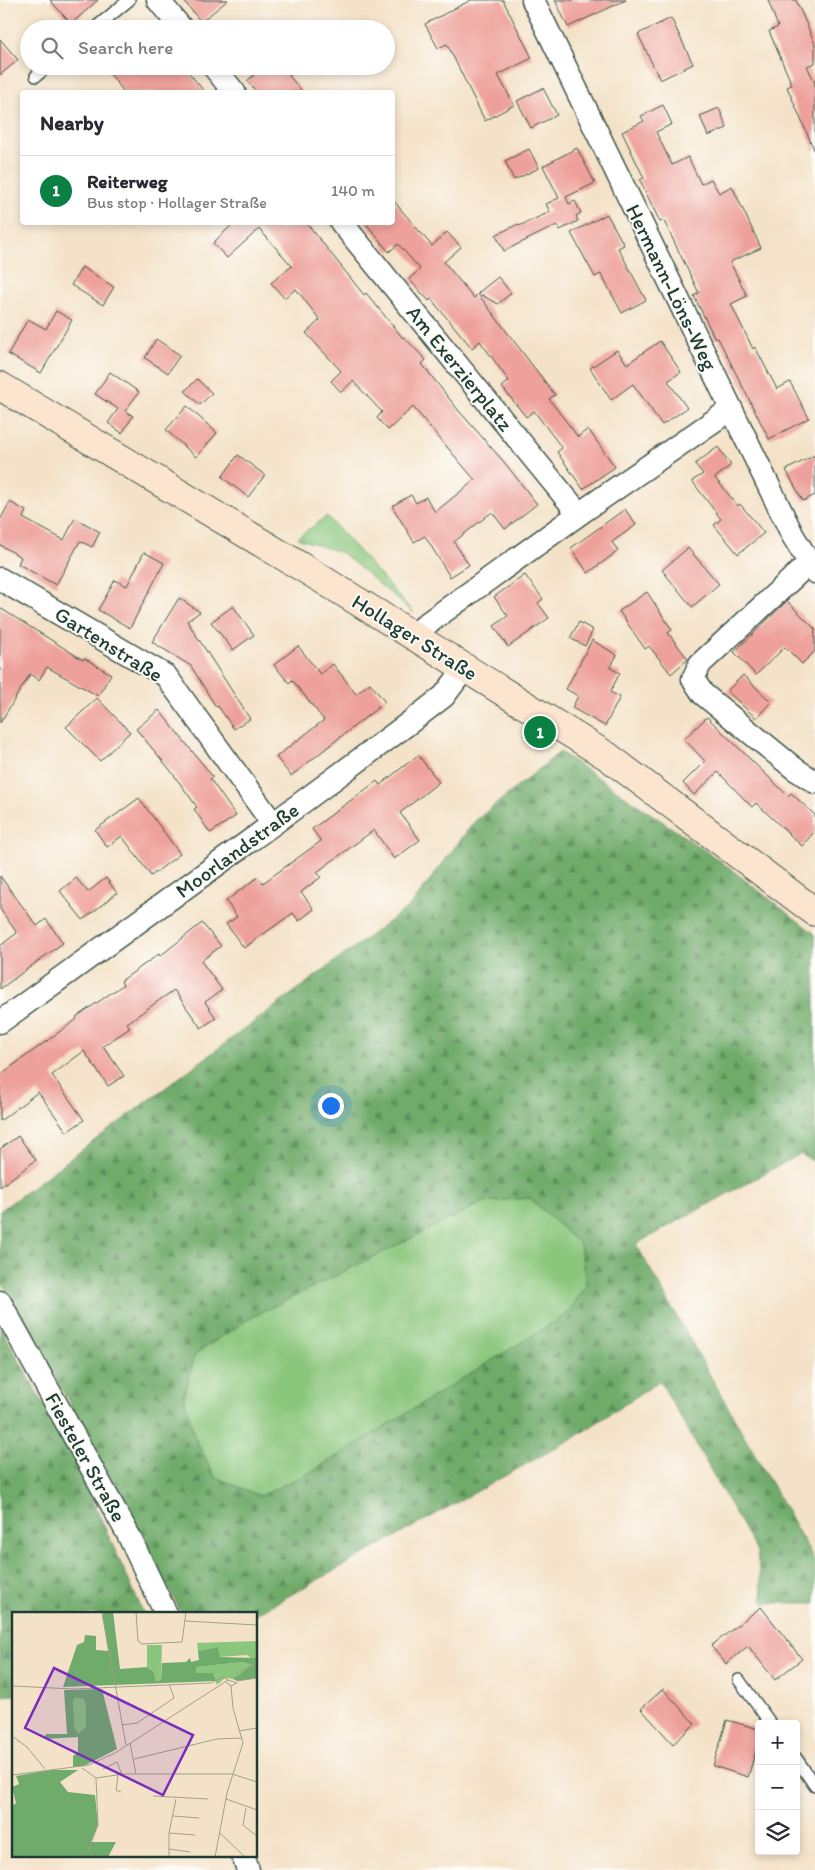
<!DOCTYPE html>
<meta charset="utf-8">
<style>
body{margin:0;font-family:Itim,sans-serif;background:#f7f7f7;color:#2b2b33}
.controls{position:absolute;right:15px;bottom:15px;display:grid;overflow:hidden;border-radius:5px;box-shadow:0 2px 8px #0003}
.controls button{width:45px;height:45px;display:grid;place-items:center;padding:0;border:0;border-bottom:1px solid #e1e1e2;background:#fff;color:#2b2b33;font:25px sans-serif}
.you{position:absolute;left:330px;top:1105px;width:18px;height:18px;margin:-12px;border:4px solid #fff;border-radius:50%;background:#1a73e8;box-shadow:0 0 0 8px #1a73e833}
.badge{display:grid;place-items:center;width:32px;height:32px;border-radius:50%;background:#0b8043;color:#fff;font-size:16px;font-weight:700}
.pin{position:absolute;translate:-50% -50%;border:2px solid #fff;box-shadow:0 1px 5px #0006}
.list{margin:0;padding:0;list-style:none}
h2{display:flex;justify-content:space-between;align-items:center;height:65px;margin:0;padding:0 20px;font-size:21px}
h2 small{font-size:16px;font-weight:400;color:#7c7c81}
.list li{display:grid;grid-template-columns:32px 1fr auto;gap:15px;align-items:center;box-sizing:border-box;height:70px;padding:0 20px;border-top:1px solid #e1e1e2}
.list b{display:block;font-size:19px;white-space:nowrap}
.list p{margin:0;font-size:16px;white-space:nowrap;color:#7c7c81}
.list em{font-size:16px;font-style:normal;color:#7c7c81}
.icon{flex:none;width:28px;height:28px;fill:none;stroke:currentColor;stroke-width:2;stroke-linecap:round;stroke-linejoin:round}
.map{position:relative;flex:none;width:815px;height:1870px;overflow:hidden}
.search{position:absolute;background:#fff;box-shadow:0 2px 8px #0003;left:20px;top:20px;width:375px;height:55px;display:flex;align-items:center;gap:12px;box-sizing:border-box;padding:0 18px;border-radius:28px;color:#7c7c81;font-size:19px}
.panel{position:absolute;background:#fff;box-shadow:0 2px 8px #0003;left:20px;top:90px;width:375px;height:135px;border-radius:5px}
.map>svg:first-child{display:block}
.grass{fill:#8ac67b;stroke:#548258}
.forest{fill:url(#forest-firs);stroke:#477450;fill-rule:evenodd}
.building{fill:#eea09a}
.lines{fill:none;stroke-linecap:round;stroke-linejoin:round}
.service-casing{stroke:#3f564a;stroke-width:14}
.minor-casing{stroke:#3f564a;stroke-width:25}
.secondary-casing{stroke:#3f564a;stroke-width:30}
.service{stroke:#fff;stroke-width:11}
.minor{stroke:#fff;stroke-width:22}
.secondary{stroke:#fce5cf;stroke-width:28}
.labels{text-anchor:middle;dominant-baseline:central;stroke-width:4;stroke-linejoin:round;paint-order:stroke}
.street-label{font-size:21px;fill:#1f3d34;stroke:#fdfcf7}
.inset-road{fill:none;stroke:#9fa08d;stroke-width:1}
.view{fill:#7b2cbf;fill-opacity:0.15;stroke:#7b2cbf;stroke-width:2.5}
.inset-edge{fill:none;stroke:#1f3d34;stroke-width:2.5}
</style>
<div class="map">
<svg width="815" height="1870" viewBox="0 0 815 1870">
<defs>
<pattern id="forest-firs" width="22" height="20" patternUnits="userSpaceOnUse" patternTransform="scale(1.25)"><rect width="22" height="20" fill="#6fab6b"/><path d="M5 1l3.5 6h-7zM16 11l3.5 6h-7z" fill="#5b8c59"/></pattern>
</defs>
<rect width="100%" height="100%" fill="#fdfcf7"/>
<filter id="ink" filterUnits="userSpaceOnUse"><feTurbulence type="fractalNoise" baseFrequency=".02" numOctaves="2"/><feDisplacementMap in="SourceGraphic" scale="10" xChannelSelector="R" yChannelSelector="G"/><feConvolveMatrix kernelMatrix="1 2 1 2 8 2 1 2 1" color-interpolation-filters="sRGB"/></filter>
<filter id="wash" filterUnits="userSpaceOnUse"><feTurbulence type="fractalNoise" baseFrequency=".0096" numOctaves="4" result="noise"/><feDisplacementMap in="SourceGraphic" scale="20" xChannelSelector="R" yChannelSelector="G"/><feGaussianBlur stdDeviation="1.12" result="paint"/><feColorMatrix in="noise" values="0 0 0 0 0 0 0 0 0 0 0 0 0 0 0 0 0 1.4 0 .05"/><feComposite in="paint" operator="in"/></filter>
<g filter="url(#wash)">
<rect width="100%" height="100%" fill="#f4e2c8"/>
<g class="grass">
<polygon points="327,516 414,613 342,553 297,538"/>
<polygon points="530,1198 580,1245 587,1286 567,1314 311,1472 260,1496 215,1477 194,1436 184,1397 195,1354 252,1317 484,1202"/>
</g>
<g class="forest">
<path d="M 560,752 L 719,860 L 815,934 L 815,1162 L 800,1154 L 636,1244 L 815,1561 L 815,1603 L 763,1603 L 757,1552 L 660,1381 L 575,1437 L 256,1614 L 182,1614 L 84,1429 L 0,1279 L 0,1211 L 411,905 L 474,822 ZM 530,1198 L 580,1245 L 586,1286 L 567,1314 L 311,1472 L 260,1496 L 215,1477 L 194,1436 L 184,1397 L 195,1354 L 252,1317 L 484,1202 Z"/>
<polygon points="0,1326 72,1456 144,1614 14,1614 14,1695 0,1696"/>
</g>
<g id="blocks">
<g class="building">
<polygon points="50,0 98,0 71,24"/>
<polygon points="183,0 228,0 201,22"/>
<polygon points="471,0 503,0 532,58 498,75 514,105 485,121 447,44 438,48 425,24"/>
<polygon points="555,0 626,0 568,27"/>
<polygon points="768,0 796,0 815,44 815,63 807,66 815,83 815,152 787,87 792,85 769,31 778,27"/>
<polygon points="671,18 693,64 660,80 638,34"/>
<polygon points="0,39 18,60 0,75"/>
<polygon points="104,66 183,66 205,92 124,92"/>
<polygon points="264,66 300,66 289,76 303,92 257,92 247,81"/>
<polygon points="543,88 557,115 531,128 517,101"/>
<polygon points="663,105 672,124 656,132 672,165 688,157 701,184 711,179 719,193 732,186 761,248 730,262 747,296 731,304 753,349 755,347 777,389 790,382 809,418 769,439 718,338 715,339 694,296 699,293 664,221 660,222 640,180 644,178 622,132 644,121 641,116"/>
<polygon points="719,108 727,128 708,136 700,116"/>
<polygon points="577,148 595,183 566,197 569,204 575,201 581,213 576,216 578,221 560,230 557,225 504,251 496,235 518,224 519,226 550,212 546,204 559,198 543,166"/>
<polygon points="529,149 539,168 514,180 505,161"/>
<polygon points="392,199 432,246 447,232 461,247 444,262 474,298 478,294 555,395 549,399 578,437 588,429 615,467 583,489 557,452 562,448 534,411 526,417 502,387 509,381 480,341 472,348 431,299 429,301 409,279 420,269 398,244 389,252 365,222 392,222"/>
<polygon points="607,214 624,245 618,248 646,300 622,313 601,274 595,277 571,233"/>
<polygon points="235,222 306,222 364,295 366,293 403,338 404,337 426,360 422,364 459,411 504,462 537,504 505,529 492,512 454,542 469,565 450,577 425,536 414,542 392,506 411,495 416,503 426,497 435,512 475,480 413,407 388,430 377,418 382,412 353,381 341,392 331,381 341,371 306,333 320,320 296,289 284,298 271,283 292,266 259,229 227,258 213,243"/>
<polygon points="82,267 114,287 103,305 71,285"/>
<polygon points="498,277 511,293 498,304 478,293"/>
<polygon points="56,311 72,320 41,373 8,354 28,319 46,329"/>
<polygon points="156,339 180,355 168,373 145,358"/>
<polygon points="660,341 681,372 668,381 687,408 662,425 633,384 611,400 590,368 617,350 627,364"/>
<polygon points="110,372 139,392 125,411 133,416 122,433 108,423 118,409 95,394"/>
<polygon points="197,379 212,393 200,405 185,391"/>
<polygon points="187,406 217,433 196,457 166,430"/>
<polygon points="718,447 731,465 715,478 738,506 740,504 764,533 738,554 714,525 721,519 692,481 703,474 695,464"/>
<polygon points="238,455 265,475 248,497 222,477"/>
<polygon points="815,455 815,495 803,501 786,470"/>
<polygon points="10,502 26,511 23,518 64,540 75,518 100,532 92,547 80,541 56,585 18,564 21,557 0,545 0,520"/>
<polygon points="625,509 636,525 612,542 618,551 588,573 571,548"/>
<polygon points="688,548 719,584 692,607 662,570"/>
<polygon points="144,552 164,563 130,628 98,610 115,580 127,586"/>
<polygon points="525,575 543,599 538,603 549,618 508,647 494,626 508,616 494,597"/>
<polygon points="647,592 672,630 668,633 688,659 671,674 649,646 645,649 619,611"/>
<polygon points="179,598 200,612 187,621 250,719 234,729 218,706 216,707 191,666 152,642"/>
<polygon points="787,601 815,629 815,651 802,664 785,647 756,675 734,652"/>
<polygon points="233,606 254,635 233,650 211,622"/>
<polygon points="0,608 83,660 84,658 111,674 98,696 47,667 39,680 30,674 0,723"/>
<polygon points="579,622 593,630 585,646 570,638"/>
<polygon points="592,640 617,655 610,668 620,673 610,692 620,697 605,726 572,708 578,696 566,689"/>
<polygon points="298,646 320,674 333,664 356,694 370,683 385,702 291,776 276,757 324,720 292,680 289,683 274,665"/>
<polygon points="743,675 771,702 756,718 727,691"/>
<polygon points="97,698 130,732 100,761 66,727"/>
<polygon points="159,710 213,777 210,779 236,816 210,833 194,809 197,807 171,771 136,729"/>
<polygon points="707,717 788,796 791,793 815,815 815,831 802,846 756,803 752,807 718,772 694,795 683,783 705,761 684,739"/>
<polygon points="418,755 439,782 400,813 420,840 394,859 374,830 317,872 321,877 301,892 314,909 299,921 293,913 244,948 226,924 237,917 226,901 258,877 263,883 321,841 312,829 377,781 380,785"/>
<polygon points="139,798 180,854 151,876 122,836 107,847 95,830"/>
<polygon points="0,876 37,926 46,919 63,943 0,989 0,946 17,933 0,909"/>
<polygon points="76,878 88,892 106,878 117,893 83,920 60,891"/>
<polygon points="202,923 221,946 201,961 222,990 205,1002 216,1018 201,1028 174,990 127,1023 130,1028 103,1046 124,1076 108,1086 84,1051 52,1075 84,1120 67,1132 38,1092 0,1121 0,1075 77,1019 76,1017 123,985 121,981 159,954 160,956"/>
<polygon points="18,1136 36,1160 0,1187 0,1149"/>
<polygon points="761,1607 802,1659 775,1680 748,1646 726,1664 711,1646"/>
<polygon points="663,1689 695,1724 673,1744 641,1709"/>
<polygon points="727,1720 759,1729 759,1740 748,1777 713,1766"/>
</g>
</g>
</g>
<g filter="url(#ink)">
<use href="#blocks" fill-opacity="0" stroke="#3f564a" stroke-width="1"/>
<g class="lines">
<g class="service-casing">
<g id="service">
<polyline points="94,29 129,0"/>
<polyline points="36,76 48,66"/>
<polyline points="739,1680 771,1724"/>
<polyline points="796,1758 815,1786"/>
</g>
</g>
<g class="minor-casing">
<g id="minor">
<polyline points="158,0 182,29"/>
<polyline points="533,0 793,536 815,572"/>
<polyline points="213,66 234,92"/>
<polyline points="341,222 579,514"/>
<polyline points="809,563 700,664 693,679 703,694 795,769 815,782"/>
<polyline points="0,579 166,676 273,824"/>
<polyline points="416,637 425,625 579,514 731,409"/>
<polyline points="0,1022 273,824 409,723 444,696 465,668"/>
<polyline points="0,1302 128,1534 166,1614"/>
<polyline points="243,1856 248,1870"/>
</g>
</g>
<g class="secondary-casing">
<polyline id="secondary" points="0,386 320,578 607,756 815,912"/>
</g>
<use href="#service" class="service"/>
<use href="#minor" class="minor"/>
<use href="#secondary" class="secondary"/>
</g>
</g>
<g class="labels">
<g class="street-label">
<text transform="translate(672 287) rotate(64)">Hermann-Löns-Weg</text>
<text transform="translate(460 368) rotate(51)">Am Exerzierplatz</text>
<text transform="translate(415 637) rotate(32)">Hollager Straße</text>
<text transform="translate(109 644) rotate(32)">Gartenstraße</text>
<text transform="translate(237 850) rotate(-36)">Moorlandstraße</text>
<text transform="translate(86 1457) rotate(61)">Fiesteler Straße</text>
</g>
</g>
<g transform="translate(12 1612)">
<rect width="245" height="245" fill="#f4e2c8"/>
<path d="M 245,29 L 245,46 L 241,48 L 235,43 L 207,45 L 206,35 L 186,39 L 185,31 ZM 135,33 L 150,33 L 149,68 L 144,69 L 142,60 L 135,55 ZM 231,50 L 241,53 L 221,67 L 213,66 L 205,73 L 201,61 L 184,61 L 183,55 ZM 64,86 L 71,86 L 74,94 L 74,115 L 68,121 L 63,118 L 61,88 Z" fill="#8ac67b"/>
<path d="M 96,0 L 101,0 L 108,57 L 135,55 L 142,60 L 144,69 L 149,68 L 150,51 L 174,50 L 178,46 L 179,50 L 187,48 L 186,39 L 206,35 L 208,45 L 245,46 L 245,66 L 225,69 L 221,67 L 240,53 L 231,50 L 184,55 L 184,61 L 201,61 L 204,69 L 51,75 L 65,33 L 72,30 L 73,23 L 84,24 L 84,38 L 96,39 L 90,2 ZM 90,77 L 105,137 L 72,154 L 61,155 L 61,144 L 66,140 L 66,125 L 32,127 L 34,122 L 55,122 L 52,78 ZM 64,86 L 71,86 L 74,94 L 74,115 L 67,121 L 63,117 L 61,88 ZM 38,158 L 66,158 L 48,170 L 56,180 L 83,183 L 86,213 L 79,230 L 104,230 L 96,245 L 0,245 L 0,194 L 4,191 L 0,175 L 7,172 L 4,164 Z" fill="#6fab6b" fill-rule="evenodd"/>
<path class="inset-road" d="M 90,0 L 114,133M 124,0 L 126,29 L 130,32 L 170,30 L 174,0M 173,9 L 245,13M 221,67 L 226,60 L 245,51M 225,69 L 245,66M 0,74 L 62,77 L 199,71 L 211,65 L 216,68M 110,113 L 125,111 L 162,86 L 157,72M 227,119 L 245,116M 0,124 L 15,135 L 33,157M 118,131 L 124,162M 122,147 L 205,127 L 230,126M 70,156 L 84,166 L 112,162 L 220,162 L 245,170M 91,157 L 105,150 L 110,163M 0,163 L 77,153 L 103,141 L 216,68 L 225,71 L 219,74 L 214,70M 106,163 L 104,178 L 109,180M 141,184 L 196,187M 214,187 L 245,198M 234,196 L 231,213 L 245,224M 161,204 L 187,206M 157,221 L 183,223M 208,221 L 233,245M 157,237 L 178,240M 74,245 L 86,213 L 84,166M 157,245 L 157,221 L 164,187M 203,245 L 215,181 L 231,131 L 221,96 L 219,74"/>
<path class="view" d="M 42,56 L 181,123 L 151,183 L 13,116 Z"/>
<rect width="245" height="245" class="inset-edge"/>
</g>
</svg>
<div class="controls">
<button>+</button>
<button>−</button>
<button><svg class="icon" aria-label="layers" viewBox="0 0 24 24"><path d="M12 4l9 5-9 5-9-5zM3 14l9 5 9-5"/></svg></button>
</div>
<div class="you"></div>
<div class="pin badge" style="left:540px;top:732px">1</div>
<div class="search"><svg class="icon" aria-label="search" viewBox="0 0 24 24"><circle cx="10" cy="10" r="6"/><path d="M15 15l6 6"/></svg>Search here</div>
<section class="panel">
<h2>Nearby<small></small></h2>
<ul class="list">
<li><span class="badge">1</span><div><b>Reiterweg</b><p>Bus stop · Hollager Straße</p></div><em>140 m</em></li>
</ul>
</section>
</div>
